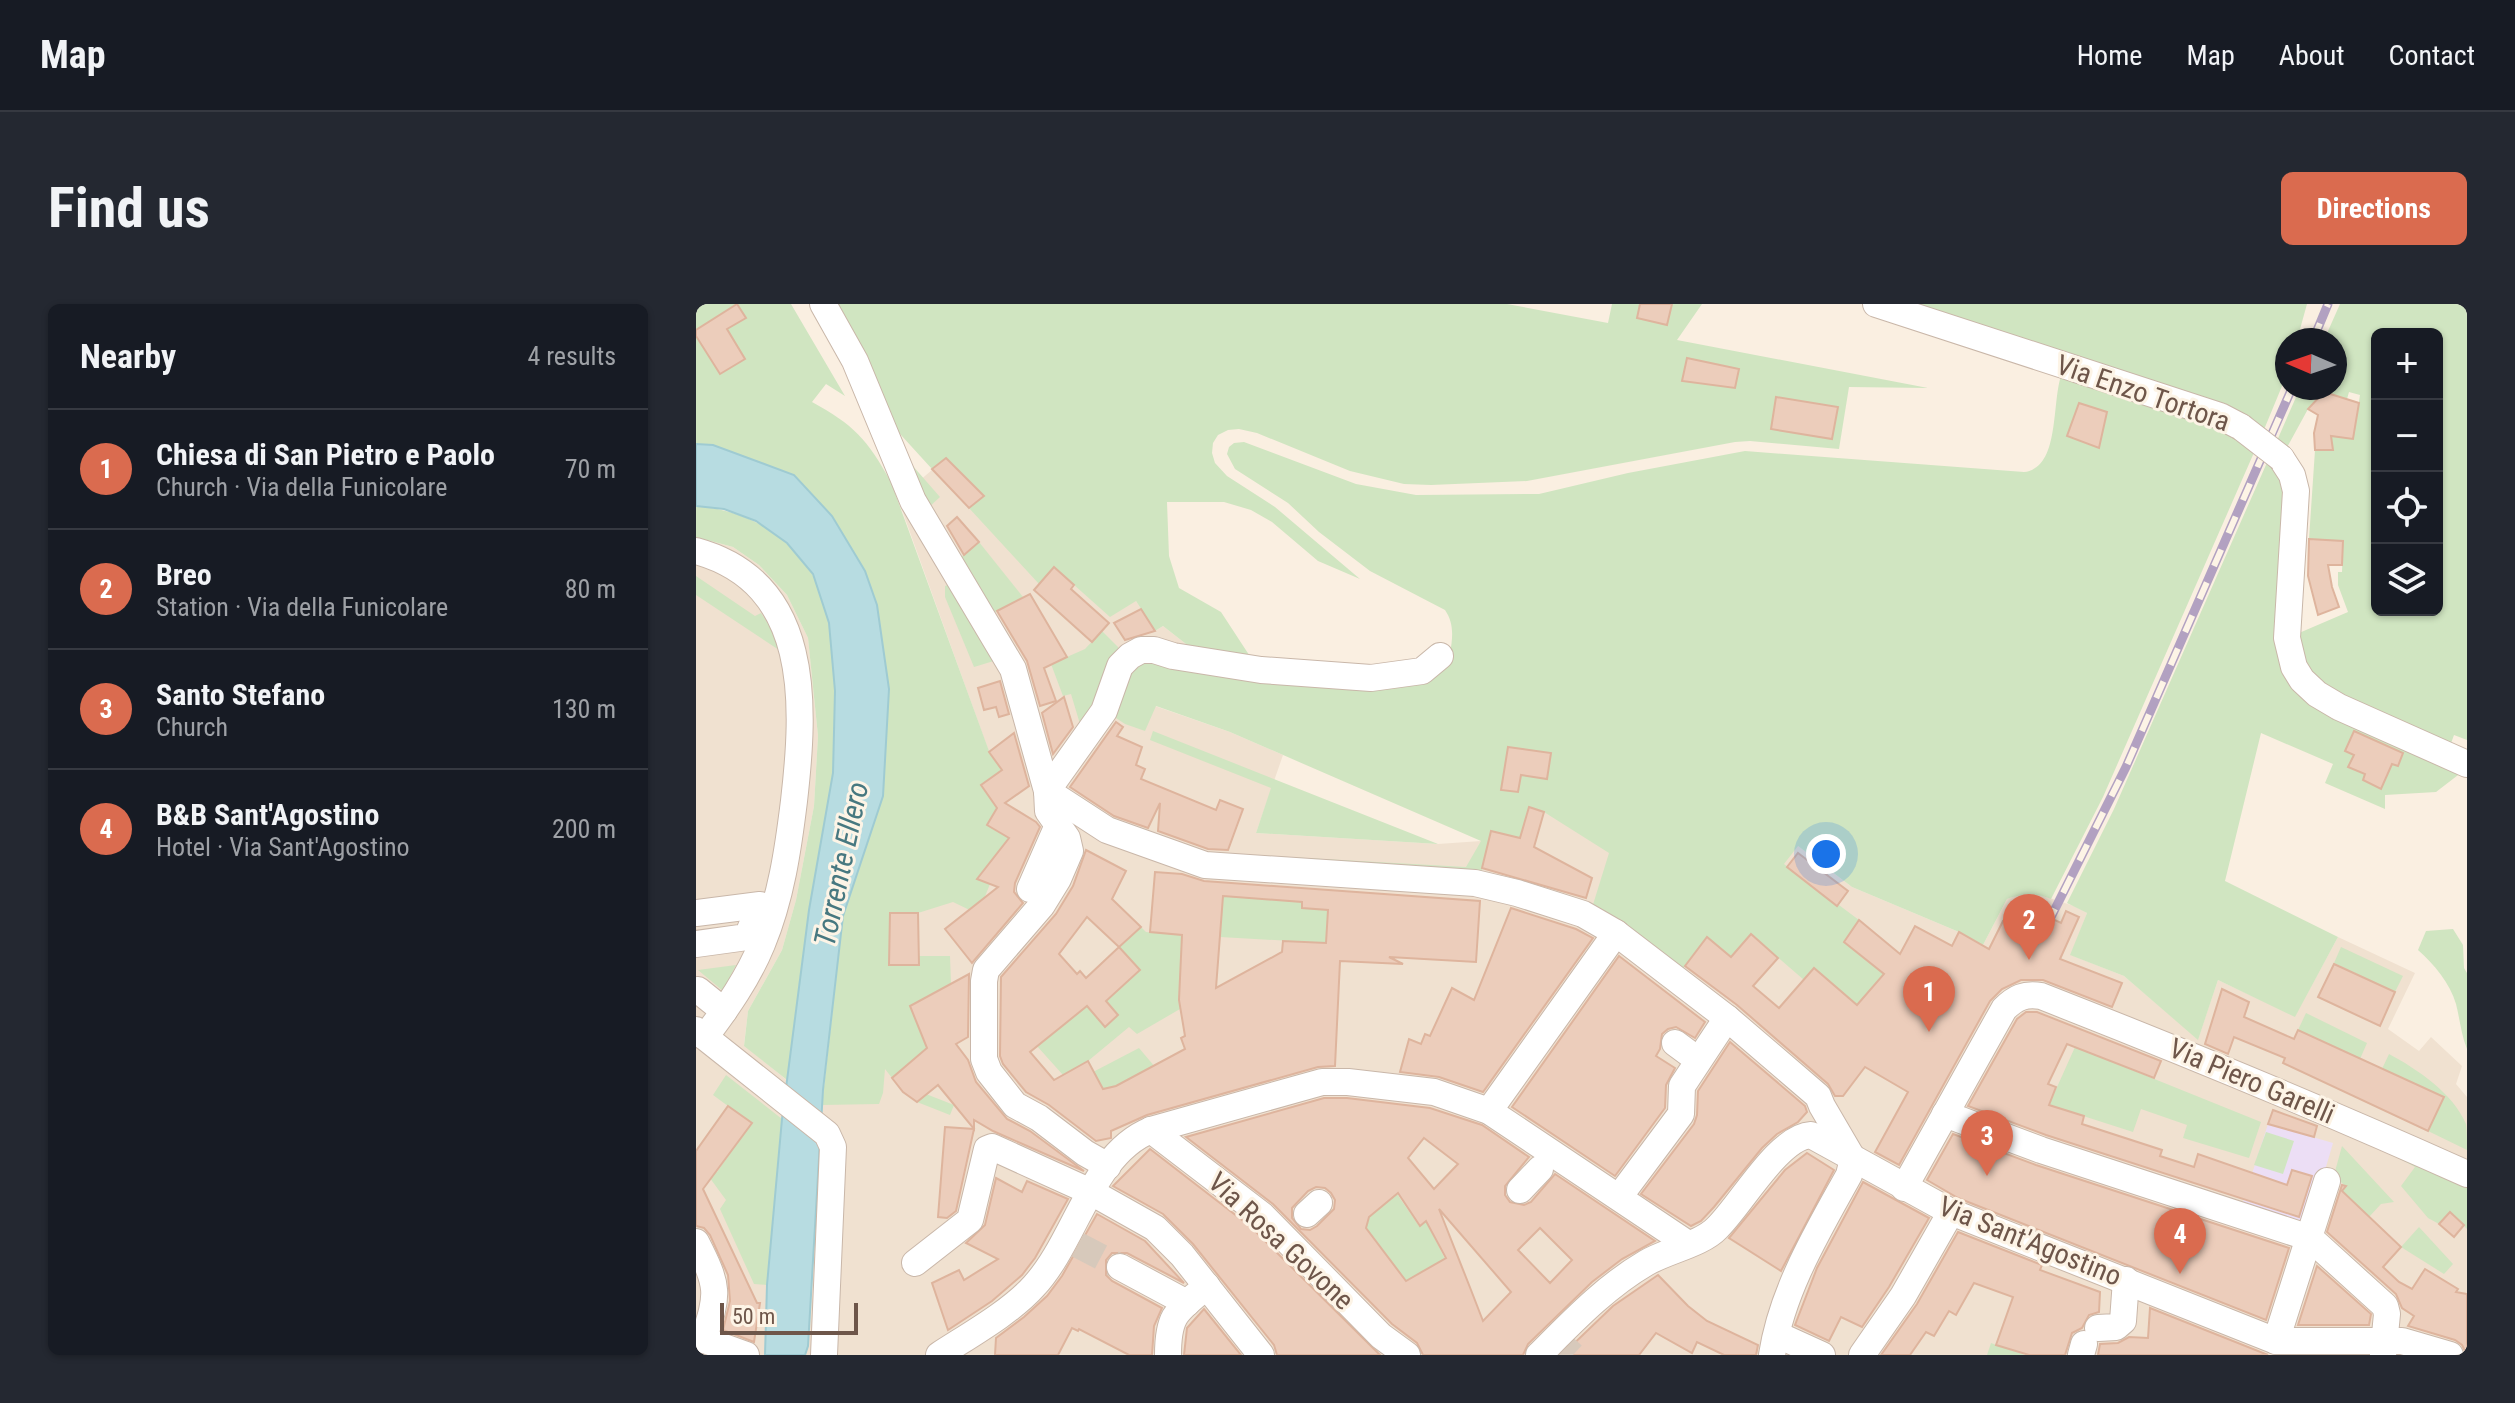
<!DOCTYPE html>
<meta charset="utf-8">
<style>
body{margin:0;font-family:"Roboto Condensed",sans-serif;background:#242831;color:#f1f3f6}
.controls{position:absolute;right:24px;top:24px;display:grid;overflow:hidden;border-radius:12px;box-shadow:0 2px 6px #0004}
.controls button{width:72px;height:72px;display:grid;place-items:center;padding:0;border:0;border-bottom:2px solid #363941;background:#171b24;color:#f1f3f6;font:40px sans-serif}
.compass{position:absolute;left:1579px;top:24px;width:72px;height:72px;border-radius:50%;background:#171b24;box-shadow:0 2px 6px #0004;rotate:272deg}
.scale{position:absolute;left:24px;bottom:20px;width:138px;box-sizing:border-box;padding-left:8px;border:4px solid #6e564a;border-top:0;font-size:22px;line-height:28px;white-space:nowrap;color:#6e564a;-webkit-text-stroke:6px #fdf4e6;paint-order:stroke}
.you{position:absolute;left:1130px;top:550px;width:28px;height:28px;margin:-20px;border:6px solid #fff;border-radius:50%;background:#1a73e8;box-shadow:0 0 0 12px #1a73e833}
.badge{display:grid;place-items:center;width:52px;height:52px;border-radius:50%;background:#da6b4f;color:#fff;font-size:26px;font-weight:700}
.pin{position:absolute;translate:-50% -66px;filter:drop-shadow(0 2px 4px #0008)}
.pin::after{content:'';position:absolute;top:42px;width:28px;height:24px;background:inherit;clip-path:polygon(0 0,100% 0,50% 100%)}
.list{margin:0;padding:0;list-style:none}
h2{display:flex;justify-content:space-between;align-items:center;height:104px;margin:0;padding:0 32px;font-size:34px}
h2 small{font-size:26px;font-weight:400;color:#9ea1a6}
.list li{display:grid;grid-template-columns:52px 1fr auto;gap:24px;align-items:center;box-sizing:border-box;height:120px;padding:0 32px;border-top:2px solid #363941}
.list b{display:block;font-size:30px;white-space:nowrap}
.list p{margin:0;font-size:26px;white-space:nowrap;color:#9ea1a6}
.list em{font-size:26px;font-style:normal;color:#9ea1a6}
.icon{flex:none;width:44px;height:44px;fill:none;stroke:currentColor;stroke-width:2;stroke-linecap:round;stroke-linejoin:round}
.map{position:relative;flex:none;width:1771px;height:1051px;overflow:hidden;border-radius:12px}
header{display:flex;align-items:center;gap:48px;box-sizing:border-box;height:112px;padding:0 40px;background:#171b24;border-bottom:2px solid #363941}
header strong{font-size:38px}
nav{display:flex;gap:44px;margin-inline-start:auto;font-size:28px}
.intro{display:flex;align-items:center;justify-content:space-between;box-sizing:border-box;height:192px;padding:0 48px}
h1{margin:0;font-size:56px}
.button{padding:20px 36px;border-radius:12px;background:#da6b4f;color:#fff;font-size:28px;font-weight:700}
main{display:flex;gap:48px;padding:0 48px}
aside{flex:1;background:#171b24;border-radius:12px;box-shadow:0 2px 6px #0004}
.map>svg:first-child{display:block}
.residential{fill:#f0e1d0}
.education{fill:#ecdef5}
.green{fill:#d0e5c1;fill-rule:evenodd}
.water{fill:#b7dce1;stroke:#9fcbd2;stroke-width:2}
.building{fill:#eccdbb;stroke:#deb49d;stroke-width:2;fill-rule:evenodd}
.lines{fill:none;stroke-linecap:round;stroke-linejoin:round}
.minor-tunnel{stroke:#d7c9bb;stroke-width:26;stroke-dasharray:26 13;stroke-linecap:butt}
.minor-casing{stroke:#c9b7a9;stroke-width:28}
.minor{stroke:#fff;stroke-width:26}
.rail-casing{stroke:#b2a1c1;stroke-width:9}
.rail{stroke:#fdf4e6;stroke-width:6;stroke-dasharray:18;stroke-linecap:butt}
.minor-bridge-casing{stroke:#c9b7a9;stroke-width:28;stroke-linecap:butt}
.minor-bridge{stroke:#fff;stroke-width:26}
.labels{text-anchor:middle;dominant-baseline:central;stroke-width:6;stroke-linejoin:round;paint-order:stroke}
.street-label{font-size:28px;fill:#6e564a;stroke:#fdf4e6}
.water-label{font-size:30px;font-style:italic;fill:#477880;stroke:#fdf4e6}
</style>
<header>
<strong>Map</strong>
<nav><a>Home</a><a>Map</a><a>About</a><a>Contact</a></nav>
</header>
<div class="intro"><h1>Find us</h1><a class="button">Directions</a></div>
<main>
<aside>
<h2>Nearby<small>4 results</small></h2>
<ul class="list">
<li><span class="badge">1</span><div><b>Chiesa di San Pietro e Paolo</b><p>Church · Via della Funicolare</p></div><em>70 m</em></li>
<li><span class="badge">2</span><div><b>Breo</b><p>Station · Via della Funicolare</p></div><em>80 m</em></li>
<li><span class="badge">3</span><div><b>Santo Stefano</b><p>Church</p></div><em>130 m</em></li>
<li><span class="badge">4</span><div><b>B&amp;B Sant'Agostino</b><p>Hotel · Via Sant'Agostino</p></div><em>200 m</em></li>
</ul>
</aside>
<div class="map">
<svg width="1771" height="1051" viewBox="0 0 1771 1051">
<rect width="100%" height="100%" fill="#faefe1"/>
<polygon class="residential" points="250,154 440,297 459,327 467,322 490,340 459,402 534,428 587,451 560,529 742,540 785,537 804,434 1102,542 1156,583 1263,628 1287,641 1311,595 1324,590 1344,591 1378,602 1391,609 1375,651 1428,672 1502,735 1522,676 1599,712 1642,633 1719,669 1692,725 1723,747 1735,733 1766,762 1760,780 1771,793 1771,1051 0,1051 0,233 37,243 63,261 91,291 112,334 122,432 118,502 100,596 86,646 52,707 48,741 121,801 193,661 194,609 223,609 301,504 285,481 306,466 293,448 202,195"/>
<polygon class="education" points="1572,820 1637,839 1612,924 1545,904"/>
<g class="green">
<path d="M 0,0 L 95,0 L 149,92 L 130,80 L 116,98 C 158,121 171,135 195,178 L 293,447 L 306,466 L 285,481 L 301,504 L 291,521 L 313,534 L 281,574 L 294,580 L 282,610 L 257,598 L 222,609 L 194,609 L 194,660 L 223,652 L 254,652 L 255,680 L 215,702 L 231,744 L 196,774 L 189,765 L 187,789 L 183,800 L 126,801 L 147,612 L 187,492 L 98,171 L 17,141 L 0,140 Z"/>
<polygon points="138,0 811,0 912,19 916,0 1006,0 981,36 1232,84 1153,83 1143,145 1054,137 1039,138 831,177 735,181 708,180 654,167 561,129 543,125 532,126 522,131 517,139 516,149 519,159 531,172 579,203 664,275 622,257 576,218 555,206 528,198 471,198 473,252 483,284 525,308 559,360 485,349 490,340 467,322 459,327 440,297 414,313 358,263 343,280 273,204 287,192 236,165 194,119"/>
<polygon points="1209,0 1611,0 1601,36 1591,36 1591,70 1567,128"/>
<path d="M 1644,0 L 1771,0 L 1771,436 L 1758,431 L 1754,442 L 1634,386 L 1611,364 L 1603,329 L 1652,308 L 1642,281 L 1642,268 L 1646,268 L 1647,237 L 1613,235 L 1619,146 L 1636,145 L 1635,132 L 1657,135 L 1664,91 L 1653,88 L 1651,95 L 1628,88 L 1612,105 L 1589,147 L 1580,139 L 1604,84 L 1639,84 L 1639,36 L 1628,36 ZM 1681,30 L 1741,30 L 1741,306 L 1681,306 Z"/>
<path d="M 1366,69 L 1535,127 L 1560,144 L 1407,493 L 1355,595 C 1340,589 1327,589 1311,595 L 1287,641 L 1263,628 L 1156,583 L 1102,542 L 1088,560 L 1163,616 L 1148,638 L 1202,679 L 1178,695 L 1171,690 L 1161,701 L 1118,664 L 1108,676 L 1055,630 L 1035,653 L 1011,633 L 983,670 L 895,607 L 913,549 L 848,508 L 833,503 L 824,534 L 795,528 L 784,574 L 555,556 L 557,551 L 770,563 L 785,537 L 534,428 L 460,402 L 449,427 L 429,420 L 411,408 L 440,352 L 623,376 L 754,349 C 757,333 758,319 749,306 L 674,267 L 623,228 L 592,199 L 539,165 L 531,150 L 533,143 L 538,139 L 548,138 L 660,180 L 720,191 L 843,190 L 932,169 L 1049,147 L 1328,168 C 1365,164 1355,97 1366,69 Z"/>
<polygon points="1573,154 1583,173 1588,196 1583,353 1766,468 1740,488 1689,491 1689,505 1629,479 1637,460 1565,429 1529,577 1642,633 1599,713 1522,676 1502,736 1428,672 1374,651 1391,609 1371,599 1418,505"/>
<polygon points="210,159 216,161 244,193 231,205"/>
<path d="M 0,202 C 47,206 92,228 116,270 C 143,314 141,417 137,468 C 133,514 120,560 113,606 C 105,663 98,719 91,776 L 48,742 L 52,707 L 86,646 L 100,596 L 118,502 L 122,432 L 112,334 L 91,291 L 63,261 L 37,243 L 0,233 Z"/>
<polygon points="283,238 327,293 299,308 265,253"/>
<polygon points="0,272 59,312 65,309 78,329 83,346 0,291"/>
<polygon points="254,280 301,356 278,363 249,293 249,282"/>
<polygon points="406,327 422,343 424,350 387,430 375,390 367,392 355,360 389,345"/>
<polygon points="457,427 742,540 560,529 575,484 454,436"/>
<polygon points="527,592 606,598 607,604 632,606 630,639 524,633"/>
<polygon points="445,623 450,628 486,631 484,705 441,730 433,723 392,757 367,771 341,742 391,702 409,722 421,712 410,697 444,666 423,643"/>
<path d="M 1757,625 L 1767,641 L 1768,664 L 1771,669 L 1771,745 C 1765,730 1764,716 1760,700 C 1754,679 1738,660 1722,646 L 1730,627 Z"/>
<polygon points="1645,643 1707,672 1699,688 1638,659"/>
<polygon points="40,661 27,687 2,666"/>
<polygon points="1610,709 1671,739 1664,755 1602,726"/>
<polygon points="1379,743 1565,818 1553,854 1487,834 1491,821 1445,805 1437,828 1353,801"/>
<polygon points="443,744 459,763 418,783 407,785 397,768"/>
<path d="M 1693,750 C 1721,765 1757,789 1770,820 C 1771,827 1771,837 1771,846 L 1732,827 L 1747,793 L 1686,765 Z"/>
<polygon points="30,771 86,815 71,981 58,980 24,905 30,896 0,855 21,868 55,819 17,791"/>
<polygon points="230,790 258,801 254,811 221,798"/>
<polygon points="1570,828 1598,837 1587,870 1558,861"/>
<polygon points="1673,838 1771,881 1771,925 1754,908 1743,920 1732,914 1705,882 1719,863"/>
<polygon points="1646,842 1698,898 1685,900 1673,913 1646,887 1649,882 1638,871"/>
<polygon points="701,890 723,922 730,917 749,955 710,977 665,919"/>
<polygon points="1723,923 1757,960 1748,970 1705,943"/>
<polygon points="1295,1039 1329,1051 1291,1051"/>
</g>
<polygon class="water" points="0,140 17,141 98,171 136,212 169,267 181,301 193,385 187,492 147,612 127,786 112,1042 109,1051 69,1051 71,981 86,815 113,606 137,469 139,387 133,319 117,270 91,239 60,217 28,205 0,202"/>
<g class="building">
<polygon points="41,0 50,14 31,25 49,55 24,70 0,32 0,26"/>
<polygon points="944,0 976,0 971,21 941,14"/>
<polygon points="991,54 1043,65 1039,84 986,77"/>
<polygon points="1628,88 1663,99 1657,135 1635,132 1637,146 1619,146 1618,129 1622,111 1612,105"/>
<polygon points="1080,93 1142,103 1136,135 1075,125"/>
<polygon points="1383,99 1411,108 1403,144 1371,132"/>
<polygon points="250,154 288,192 273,204 236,165"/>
<polygon points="261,213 283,238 268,251 251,222"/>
<polygon points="1613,235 1647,237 1646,261 1632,261 1636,283 1643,303 1622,311 1612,272"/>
<polygon points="358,263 378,281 375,285 413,319 396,338 338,286"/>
<polygon points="334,290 371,353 348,364 360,397 344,402 331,357 301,307"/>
<polygon points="445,305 459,327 429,336 418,319"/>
<polygon points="304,377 313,410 303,413 300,403 288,406 282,384"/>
<polygon points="368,393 377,423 357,450 346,409"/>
<polygon points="420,418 427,423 421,432 446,443 440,461 449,465 445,475 520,506 524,496 547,505 532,546 512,545 462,527 464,499 452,524 418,512 374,483"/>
<polygon points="1658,427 1707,449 1702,462 1696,460 1685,485 1667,476 1669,470 1652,463 1658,451 1649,447"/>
<polygon points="318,429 333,482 309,499 340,518 344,523 319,579 318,588 327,599 276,659 249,625 302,583 281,575 313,534 291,521 301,504 285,481 306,466 293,448"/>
<polygon points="812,443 855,449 851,475 825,471 822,488 805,486"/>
<polygon points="833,503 848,508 838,543 896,574 890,594 786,564 795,527 824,534"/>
<path d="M 390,546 L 430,567 L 416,595 L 445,623 L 423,643 L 444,666 L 410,697 L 422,711 L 409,723 L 391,702 L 334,748 L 358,776 L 392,757 L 407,785 L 420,782 L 489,745 L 485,734 L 489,732 L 483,696 L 486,631 L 454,628 L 459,568 L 486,570 L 508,577 L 784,597 L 780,658 L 693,653 L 707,660 L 644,657 L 639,762 L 622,763 L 451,811 L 415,827 L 415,834 L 400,837 L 353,801 L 330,788 L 307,760 L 304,752 L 305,673 L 360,610 L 377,582 ZM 527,592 L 606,598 L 606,604 L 632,606 L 630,639 L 587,637 L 586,648 L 520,684 ZM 391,613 L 423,643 L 390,674 L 384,667 L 381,670 L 363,650 Z"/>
<polygon points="1102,549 1152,587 1141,602 1091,563"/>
<polygon points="815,604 880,625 897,634 787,788 743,773 704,768 713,735 725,740 729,730 734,732 756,684 778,696"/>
<polygon points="1322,605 1335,605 1365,619 1370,607 1383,613 1364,655 1426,679 1416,703 1347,676 1325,676 1306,685 1294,697 1203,861 1179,848 1212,788 1169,763 1147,792 1139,792 1132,780 1041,701 989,662 1011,633 1035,653 1055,630 1082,654 1057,682 1083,704 1118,664 1161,701 1188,670 1148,638 1163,616 1204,650 1219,622 1256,642 1263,628 1293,645 1307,617"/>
<polygon points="194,609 222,609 223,661 193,661"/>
<polygon points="923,652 1009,718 999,734 980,723 972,725 966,730 964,745 960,752 979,764 970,781 969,804 919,872 816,803"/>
<polygon points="1638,660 1699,688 1684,722 1622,693"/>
<polygon points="273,670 272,733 260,740 272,756 280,778 311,815 334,827 388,867 297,827 278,816 278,825 242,781 221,798 207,788 196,774 231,744 214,702"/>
<polygon points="1526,685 1553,698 1548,713 1598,735 1602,726 1748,793 1732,827 1587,759 1589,754 1538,733 1532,750 1509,740"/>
<polygon points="1330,708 1341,708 1465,757 1458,774 1371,740 1352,780 1360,783 1353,801 1388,812 1386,820 1466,846 1464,852 1498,863 1502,850 1591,881 1596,866 1616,872 1603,913 1350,831 1272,802 1321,715"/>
<polygon points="1034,738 1109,802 1111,808 1102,818 1081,830 1066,844 1018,903 1005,917 995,922 945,890 998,820 1001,811 1002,787"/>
<path d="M 628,794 L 651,794 L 734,804 L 786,821 L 833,853 L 809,882 L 809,891 L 814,898 L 828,901 L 835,898 L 859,870 L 959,937 L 926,955 L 896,978 L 832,1040 L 827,1051 L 727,1051 L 721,1039 L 696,1020 L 577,900 L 490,833 ZM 728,834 L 762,860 L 738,885 L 712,854 ZM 620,883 L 629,884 L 635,889 L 639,896 L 638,905 L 621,922 L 614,926 L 605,925 L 596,914 L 596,904 L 612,887 ZM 702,889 L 724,922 L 730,917 L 750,954 L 710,977 L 670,924 L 673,913 ZM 743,905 L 815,988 L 787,1017 L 775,986 ZM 844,924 L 876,956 L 854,979 L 822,946 Z"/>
<polygon points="32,802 56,819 7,885 61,999 64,999 58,1038 27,1026 34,997 32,971 14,931 8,924 0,922 0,847"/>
<polygon points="1577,806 1621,822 1618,833 1572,820"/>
<polygon points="249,823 278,825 260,907 251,914 242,913"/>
<polygon points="1257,830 1340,861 1593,944 1570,1016 1262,894 1231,876"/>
<polygon points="454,845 555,923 684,1051 581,1051 578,1041 497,940 467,910 417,882"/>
<polygon points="1111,849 1138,866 1085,967 1033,934 1089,866"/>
<polygon points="300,874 326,888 331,877 372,895 339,954 326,971 296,997 252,1026 236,979 263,966 268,976 302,955 270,939 289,921"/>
<polygon points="1167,878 1233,914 1193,983 1166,1023 1145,1013 1133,1037 1099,1021 1121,964"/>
<polygon points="1646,881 1650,882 1646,887 1705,943 1687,963 1703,978 1716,985 1729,965 1762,985 1760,988 1771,990 1771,1051 1766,1041 1759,1036 1712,1022 1718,1012 1706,1004 1700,990 1631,928"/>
<polygon points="1754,908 1768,921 1758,933 1743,920"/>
<polygon points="401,910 449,937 488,979 431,949 416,949 410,956 410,971 416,977 466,1004 458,1022 456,1051 433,1051 383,1025 382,1027 376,1024 362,1051 299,1051 300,1034 328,1013 351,992 366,972"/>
<polygon points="1262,928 1346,961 1344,966 1404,988 1403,1008 1393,1011 1386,1024 1376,1029 1369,1051 1333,1051 1300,1041 1317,993 1278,979 1260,1011 1253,1007 1238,1032 1230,1028 1214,1051 1185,1051 1221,1000"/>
<polygon points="1621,962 1675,1010 1673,1021 1602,1021"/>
<polygon points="962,971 992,1002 1011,1017 1062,1041 1060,1051 1028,1051 1001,1038 996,1049 960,1029 943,1051 866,1051 917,1002"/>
<polygon points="1454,1004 1572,1051 1402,1051 1404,1040 1422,1039 1433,1033 1452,1034"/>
<polygon points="508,1005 545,1051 488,1051 491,1024"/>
</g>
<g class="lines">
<g class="minor-tunnel">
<polyline points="382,941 424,963"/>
<polyline points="866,1041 877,1051"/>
</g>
<g class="minor-casing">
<g id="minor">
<polyline points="127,0 159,57 217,197 317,365 351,487 352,507 371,534 374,547 362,575 346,601 290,666 288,677 288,755 293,768 319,801 343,814 389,849 412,862"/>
<polyline points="1180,0 1524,112 1545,123"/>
<polyline points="1585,154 1596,171 1600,187 1591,334 1598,363 1606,376 1621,390 1643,403 1771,460"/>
<path d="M 0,247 C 116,279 109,401 98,497 C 92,546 85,594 66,640 C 52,674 31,704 9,733"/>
<path d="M 351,487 L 411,526 L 509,561 L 779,579 L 821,589 L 887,610 L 920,629 L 1031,714 L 1122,792 L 1126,802 L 1157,855 L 1153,871 C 1122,927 1086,986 1076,1051"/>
<polyline points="351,487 408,407 424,362 434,352 445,346 458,346 477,352 565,366 675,374 726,367 744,352"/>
<polyline points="334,585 362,521"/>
<polyline points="0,609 64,601"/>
<polyline points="0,640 51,633 63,604"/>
<polyline points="2,686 28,707"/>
<polyline points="0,726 131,830 137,843 128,1051"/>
<polyline points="979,739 1002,756"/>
<polyline points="793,807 920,629"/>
<polyline points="1249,810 1345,846 1614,934 1689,1002 1691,1010 1687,1051"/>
<polyline points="455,826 566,911 685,1032 711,1051"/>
<path d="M 1208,884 L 1308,705 C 1319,694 1329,689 1345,692 C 1488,748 1631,807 1771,870"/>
<polyline points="824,886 844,865"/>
<polyline points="923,893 985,810 986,782 1031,714"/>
<polyline points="611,910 623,899"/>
<path d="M 0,938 C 23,983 23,989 7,1036"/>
<polyline points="219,959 274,916 291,845 296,843 395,888 459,924 486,951 565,1051"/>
<polyline points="424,963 491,999"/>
<polyline points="1402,1024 1420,1023 1427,1017 1430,976"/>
<polyline points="1082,1031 1126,1051"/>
<polyline points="0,1033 50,1051"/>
<polyline points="1580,1037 1631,877"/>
<path d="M 243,1051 C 272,1032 315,1008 338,982 C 380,937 395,850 455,826 L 626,778 L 652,778 L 738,788 L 793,807 L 992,940"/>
<path d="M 472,1051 C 472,1010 481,1007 511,982"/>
<path d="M 843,1051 C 876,1018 909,983 950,959 C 970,947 1006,940 1021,924 C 1045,901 1082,833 1115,831 L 1255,908 L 1580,1037 L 1706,1037 L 1754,1051"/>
<polyline points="1166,1051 1207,992 1255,908"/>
<polyline points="1385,1051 1388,1040"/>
</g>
</g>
<use href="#minor" class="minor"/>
<g class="rail-casing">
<g id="rail">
<polyline points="1617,36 1632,0"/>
<polyline points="1351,621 1430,463 1596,84"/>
</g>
</g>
<use href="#rail" class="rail"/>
<g class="minor-bridge-casing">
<polyline id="minor-bridge" points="1545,123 1585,154"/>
</g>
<use href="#minor-bridge" class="minor-bridge"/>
</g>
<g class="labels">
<g class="street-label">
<text transform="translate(1447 89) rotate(19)">Via Enzo Tortora</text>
<text transform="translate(1556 777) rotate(23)">Via Piero Garelli</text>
<text transform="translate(585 937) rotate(43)">Via Rosa Govone</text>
<text transform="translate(1334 937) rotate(22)">Via Sant'Agostino</text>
</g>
<g class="water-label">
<text transform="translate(145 560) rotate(-78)">Torrente Ellero</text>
</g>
</g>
</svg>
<div class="controls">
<button>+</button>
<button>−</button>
<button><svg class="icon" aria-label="locate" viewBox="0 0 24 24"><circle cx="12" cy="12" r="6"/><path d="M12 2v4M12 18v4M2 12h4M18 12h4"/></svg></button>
<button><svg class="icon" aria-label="layers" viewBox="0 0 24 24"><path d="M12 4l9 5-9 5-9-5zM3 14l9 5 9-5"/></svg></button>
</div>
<svg class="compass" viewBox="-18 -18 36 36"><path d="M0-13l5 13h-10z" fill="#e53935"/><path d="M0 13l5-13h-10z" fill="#9ea1a6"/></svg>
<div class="scale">50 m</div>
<div class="you"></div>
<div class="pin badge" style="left:1233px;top:728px">1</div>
<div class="pin badge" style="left:1333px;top:656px">2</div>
<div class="pin badge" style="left:1291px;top:872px">3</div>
<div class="pin badge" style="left:1484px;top:970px">4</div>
</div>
</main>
